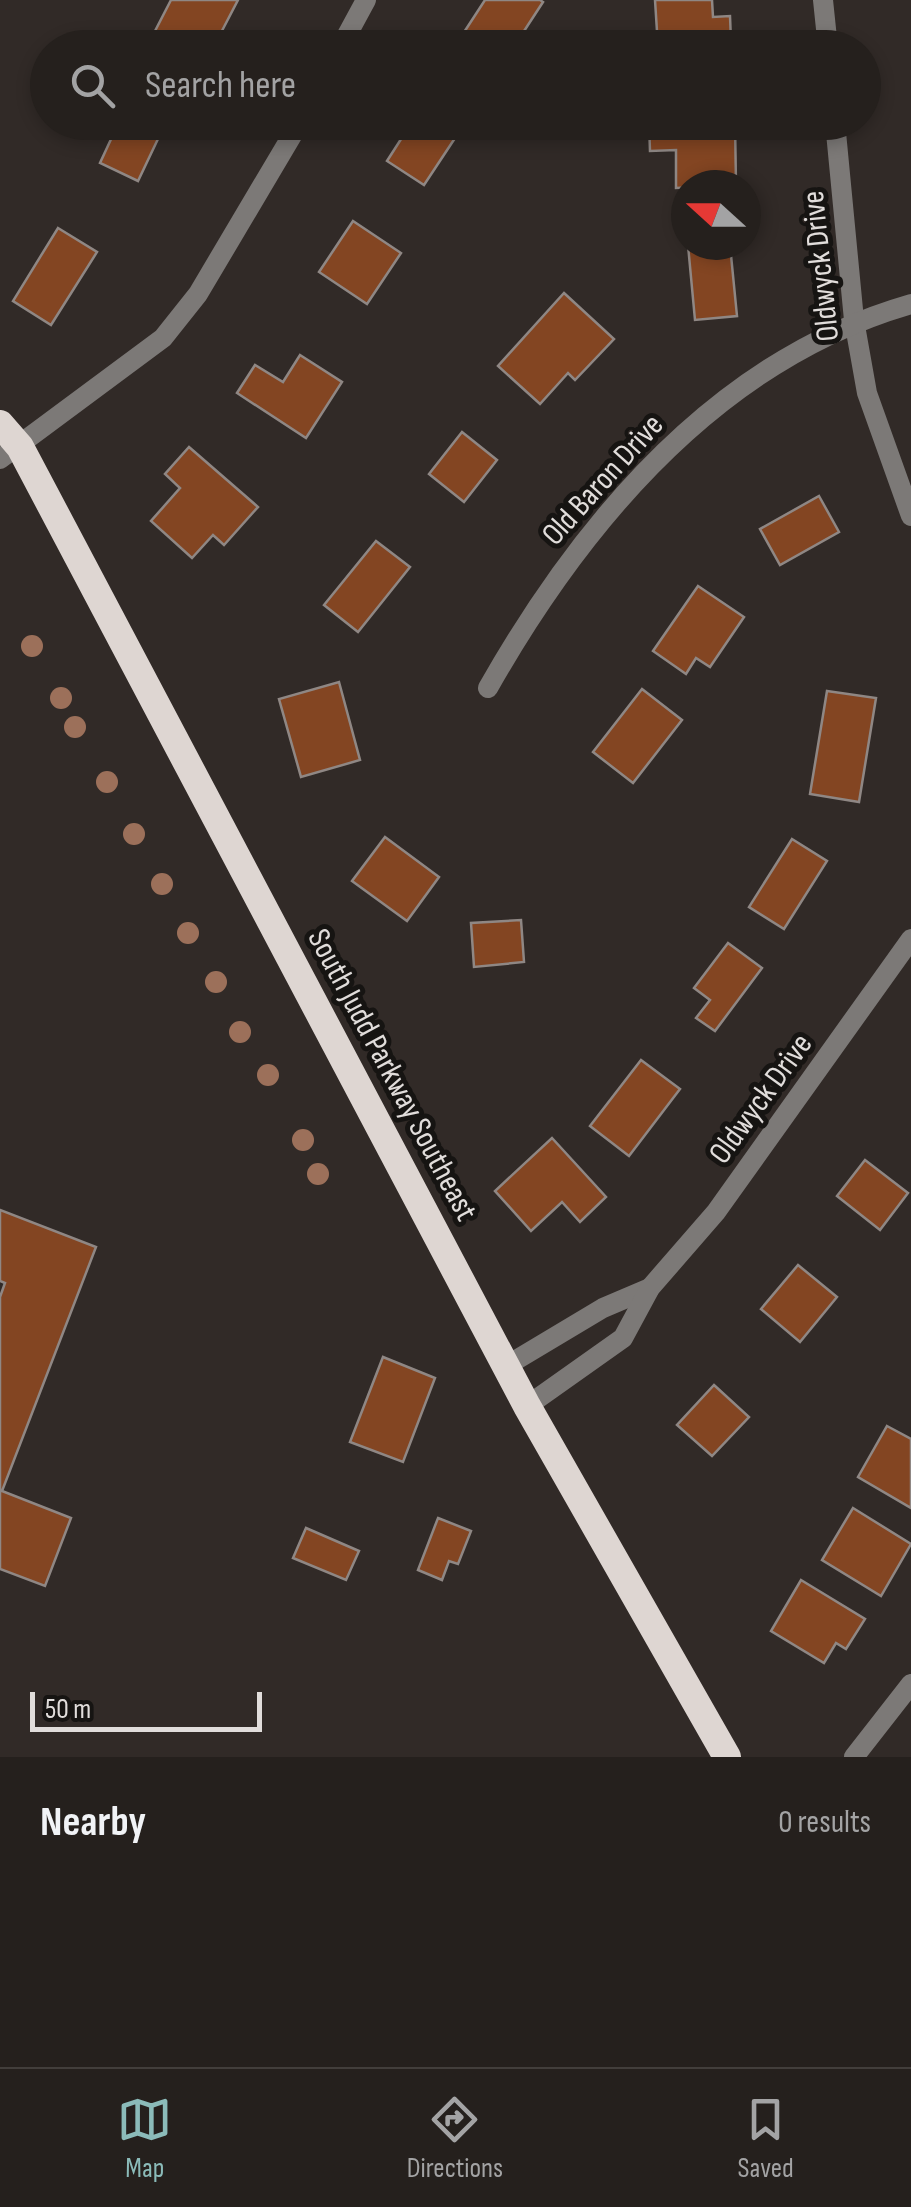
<!DOCTYPE html>
<style>
body{margin:0;font-family:"Sofia Sans Condensed",sans-serif;background:#2d2826;color:#f1f3f6}
.compass{position:absolute;left:671px;top:170px;width:90px;height:90px;border-radius:50%;background:#25201d;box-shadow:0 5px 15px #0003;rotate:291deg}
.scale{position:absolute;left:30px;bottom:25px;width:232px;box-sizing:border-box;padding-left:10px;border:5px solid #e1dddb;border-top:0;font-size:28px;line-height:35px;white-space:nowrap;color:#e1dddb;-webkit-text-stroke:8px #161412;paint-order:stroke}
.list{margin:0;padding:0;list-style:none}
h2{display:flex;justify-content:space-between;align-items:center;height:130px;margin:0;padding:0 40px;font-size:42px}
h2 small{font-size:32px;font-weight:400;color:#a3a3a4}
.icon{flex:none;width:55px;height:55px;fill:none;stroke:currentColor;stroke-width:2;stroke-linecap:round;stroke-linejoin:round}
.map{position:relative;flex:none;width:911px;height:1757px;overflow:hidden}
.search{position:absolute;background:#25201d;box-shadow:0 5px 15px #0003;left:30px;right:30px;top:30px;height:110px;display:flex;align-items:center;gap:25px;box-sizing:border-box;padding:0 35px;border-radius:55px;color:#a3a3a4;font-size:38px}
.sheet{height:310px;background:#25201d}
nav{display:flex;justify-content:space-around;align-items:center;box-sizing:border-box;height:140px;border-top:2px solid #423e3b;background:#25201d;font-size:28px;color:#a3a3a4}
nav a{display:grid;justify-items:center;gap:5px}
nav .on{color:#8bbbb9}
.map>svg:first-child{display:block}
.building{fill:#834522;stroke:#8f8784;stroke-width:2.5}
.lines{fill:none;stroke-linecap:round;stroke-linejoin:round}
.minor{stroke:#7c7977;stroke-width:20}
.trunk{stroke:#ded6d2;stroke-width:28}
.tree{fill:#9c705a}
.labels{text-anchor:middle;dominant-baseline:central;stroke-width:10;stroke-linejoin:round;paint-order:stroke}
.street-label{font-size:32px;fill:#e1dddb;stroke:#161412}
</style>
<div class="map">
<svg width="911" height="1757" viewBox="0 0 911 1757">
<rect width="100%" height="100%" fill="#312a27"/>
<g class="building">
<polygon points="171,0 238,0 213,48 180,48 154,33"/>
<polygon points="485,0 540,0 543,2 513,48 464,48 457,43"/>
<polygon points="655,0 712,0 713,17 730,16 731,41 658,47"/>
<polygon points="119,122 166,122 138,181 100,163"/>
<polygon points="412,122 450,122 461,129 424,185 387,161"/>
<polygon points="649,122 735,122 736,185 676,188 676,150 650,151"/>
<polygon points="353,221 401,253 367,304 319,272"/>
<polygon points="58,228 97,252 51,325 13,301"/>
<polygon points="688,245 730,245 737,316 695,320"/>
<polygon points="564,293 614,339 575,380 568,373 540,404 498,366"/>
<polygon points="300,355 342,382 306,438 237,393 255,365 283,382"/>
<polygon points="462,432 497,460 464,502 429,474"/>
<polygon points="189,447 258,507 224,545 213,535 192,558 151,521 180,488 165,474"/>
<polygon points="819,496 839,532 780,565 760,529"/>
<polygon points="376,541 410,567 358,632 324,605"/>
<polygon points="698,586 744,617 710,667 696,658 686,674 653,651"/>
<polygon points="339,682 360,760 301,777 279,699"/>
<polygon points="642,689 682,720 633,783 593,752"/>
<polygon points="827,691 876,698 859,802 810,794"/>
<polygon points="385,837 439,877 407,921 352,881"/>
<polygon points="792,839 827,861 784,929 749,907"/>
<polygon points="521,920 524,962 474,967 471,923"/>
<polygon points="728,943 762,968 715,1031 696,1018 710,1000 694,988"/>
<polygon points="641,1060 680,1089 629,1156 590,1126"/>
<polygon points="552,1138 606,1197 580,1222 562,1202 531,1231 495,1191"/>
<polygon points="865,1160 908,1193 880,1230 837,1196"/>
<polygon points="0,1210 96,1247 2,1491 71,1518 45,1586 0,1569 0,1297 5,1283 0,1281"/>
<polygon points="798,1265 837,1297 800,1342 761,1309"/>
<polygon points="383,1357 435,1378 403,1462 350,1442"/>
<polygon points="714,1385 749,1417 712,1456 677,1425"/>
<polygon points="887,1426 911,1439 911,1508 858,1477"/>
<polygon points="853,1508 911,1544 881,1596 822,1560"/>
<polygon points="438,1518 471,1531 458,1564 449,1561 442,1580 418,1570"/>
<polygon points="306,1528 359,1551 346,1580 293,1558"/>
<polygon points="801,1580 865,1619 846,1649 836,1643 824,1663 771,1631"/>
</g>
<g class="lines">
<g class="minor">
<polyline points="823,0 828,48"/>
<polyline points="340,48 366,0"/>
<polyline points="835,122 854,320 867,393 911,516"/>
<polyline points="0,459 163,338 198,294 300,122"/>
<path d="M 488,688 C 584,519 719,359 911,304"/>
<polyline points="506,1366 603,1308 650,1288"/>
<polyline points="527,1406 623,1338 650,1288 716,1212 911,939"/>
<polyline points="854,1757 911,1684"/>
</g>
<polyline class="trunk" points="0,424 20,447 527,1406 727,1757"/>
</g>
<g class="tree">
<circle cx="32" cy="646" r="11"/>
<circle cx="61" cy="698" r="11"/>
<circle cx="75" cy="727" r="11"/>
<circle cx="107" cy="782" r="11"/>
<circle cx="134" cy="834" r="11"/>
<circle cx="162" cy="884" r="11"/>
<circle cx="188" cy="933" r="11"/>
<circle cx="216" cy="982" r="11"/>
<circle cx="240" cy="1032" r="11"/>
<circle cx="268" cy="1075" r="11"/>
<circle cx="303" cy="1140" r="11"/>
<circle cx="318" cy="1174" r="11"/>
</g>
<g class="labels">
<g class="street-label">
<text transform="translate(821 266) rotate(-96)">Oldwyck Drive</text>
<text transform="translate(603 480) rotate(-48)">Old Baron Drive</text>
<text transform="translate(392 1075) rotate(62)">South Judd Parkway Southeast</text>
<text transform="translate(761 1099) rotate(-54)">Oldwyck Drive</text>
</g>
</g>
</svg>
<svg class="compass" viewBox="-18 -18 36 36"><path d="M0-13l5 13h-10z" fill="#e53935"/><path d="M0 13l5-13h-10z" fill="#a3a3a4"/></svg>
<div class="scale">50 m</div>
<div class="search"><svg class="icon" aria-label="search" viewBox="0 0 24 24"><circle cx="10" cy="10" r="6"/><path d="M15 15l6 6"/></svg>Search here</div>
</div>
<section class="sheet">
<h2>Nearby<small>0 results</small></h2>
<ul class="list">
</ul>
</section>
<nav>
<a class="on"><svg class="icon" aria-label="map" viewBox="0 0 24 24"><path d="M3 6l6-2 6 2 6-2v14l-6 2-6-2-6 2zM9 4v14M15 6v14"/></svg>Map</a>
<a><svg class="icon" aria-label="directions" viewBox="0 0 24 24"><path d="M12 3l9 9-9 9-9-9zM9 14v-3h6M13 9l2 2-2 2"/></svg>Directions</a>
<a><svg class="icon" aria-label="saved" viewBox="0 0 24 24"><path d="M7 4h10v16l-5-4-5 4z"/></svg>Saved</a>
</nav>
